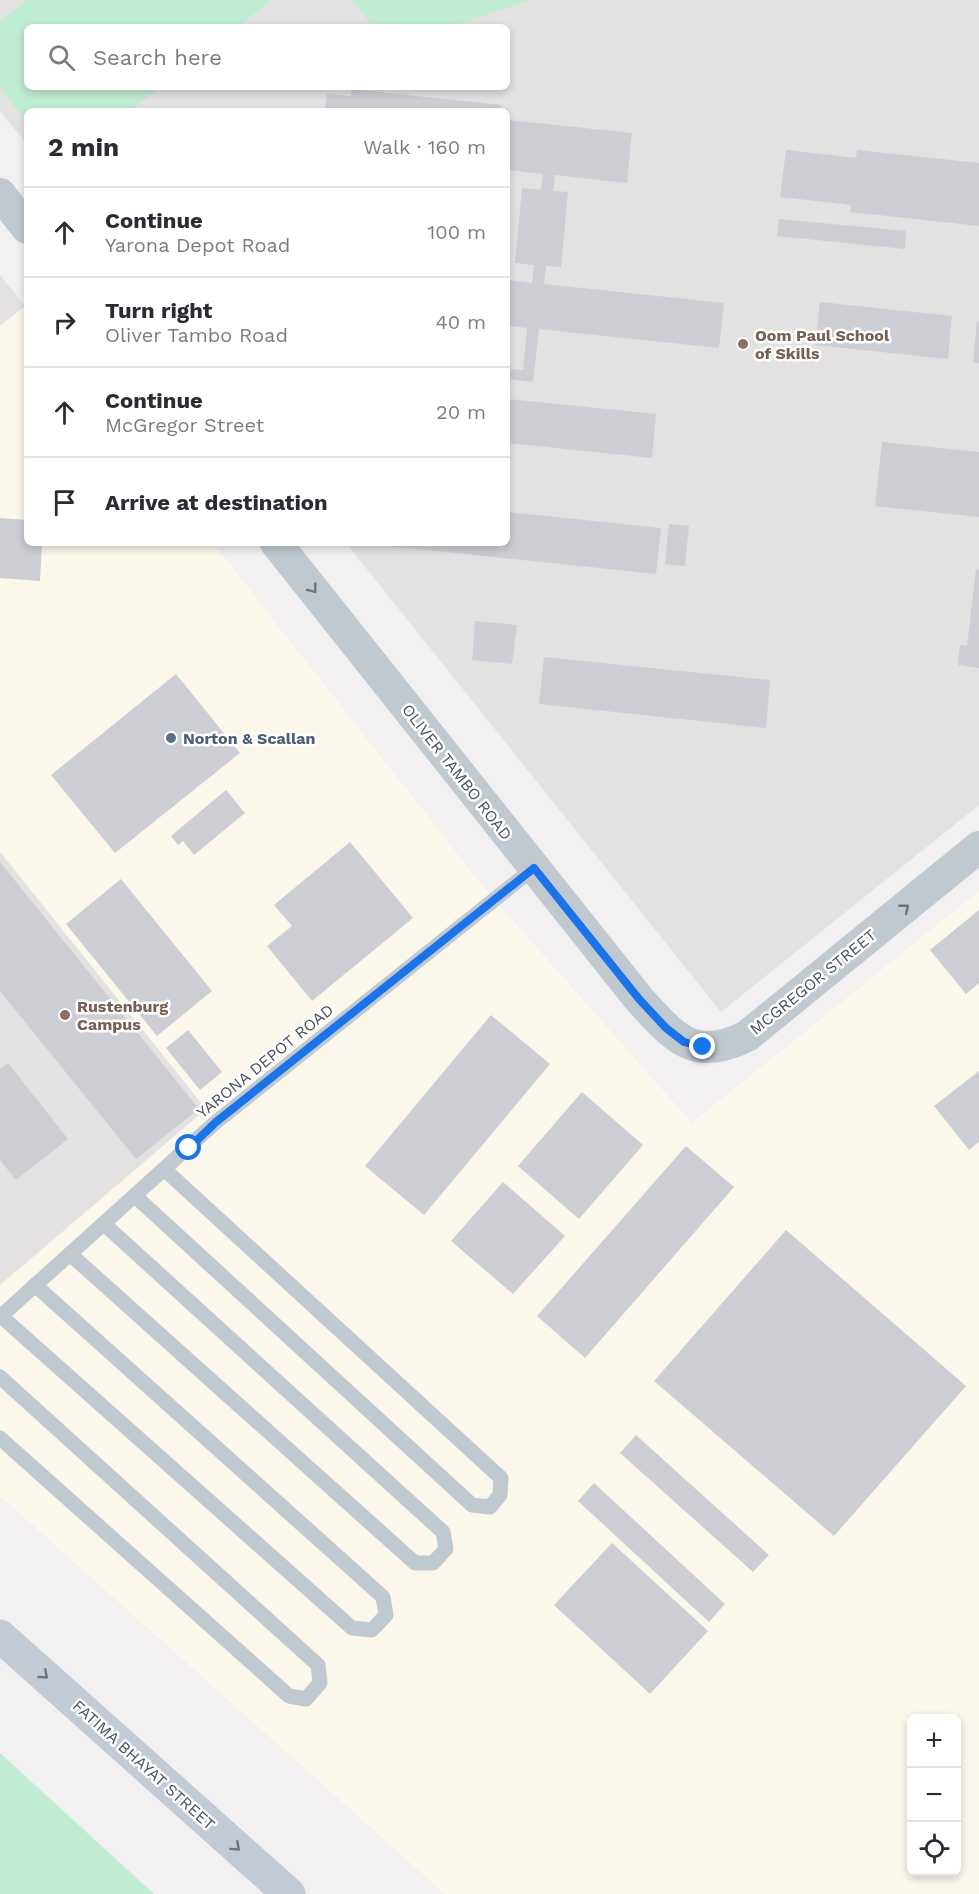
<!DOCTYPE html>
<meta charset="utf-8">
<style>
body{margin:0;font-family:"Work Sans",sans-serif;background:#f7f7f7;color:#2b2b33}
.controls{position:absolute;right:18px;bottom:18px;display:grid;overflow:hidden;border-radius:9px;box-shadow:0 3px 9px #0003}
.controls button{width:54px;height:54px;display:grid;place-items:center;padding:0;border:0;border-bottom:2px solid #e1e1e2;background:#fff;color:#2b2b33;font:30px sans-serif}
.stop{position:absolute;width:18px;height:18px;margin:-14px;border:4px solid #1a73e8;border-radius:50%;background:#fff}
.stop.end{background:#1a73e8;border-color:#fff;box-shadow:0 2px 6px #0008}
.list{margin:0;padding:0;list-style:none}
h2{display:flex;justify-content:space-between;align-items:center;height:78px;margin:0;padding:0 24px;font-size:26px}
h2 small{font-size:20px;font-weight:400;color:#7c7c81}
.list li{display:grid;grid-template-columns:39px 1fr auto;gap:18px;align-items:center;box-sizing:border-box;height:90px;padding:0 24px;border-top:2px solid #e1e1e2}
.list b{display:block;font-size:22px;white-space:nowrap}
.list p{margin:0;font-size:20px;white-space:nowrap;color:#7c7c81}
.list em{font-size:20px;font-style:normal;color:#7c7c81}
.icon{flex:none;width:33px;height:33px;fill:none;stroke:currentColor;stroke-width:2;stroke-linecap:round;stroke-linejoin:round}
.map{position:relative;flex:none;width:979px;height:1894px;overflow:hidden}
.search{position:absolute;background:#fff;box-shadow:0 3px 9px #0003;left:24px;top:24px;width:486px;height:66px;display:flex;align-items:center;gap:15px;box-sizing:border-box;padding:0 21px;border-radius:9px;color:#7c7c81;font-size:22px}
.panel{position:absolute;background:#fff;box-shadow:0 3px 9px #0003;left:24px;top:108px;width:486px;height:438px;border-radius:9px}
.map>svg:first-child{display:block}
.commercial{fill:#fbf7eb;fill-rule:evenodd}
.education{fill:#e3e1e1;fill-rule:evenodd}
.green{fill:#c1ecd4}
.building{fill:#cdced4}
.lines{fill:none;stroke-linecap:round;stroke-linejoin:round}
.service{stroke:#c1c9d0;stroke-width:15}
.minor{stroke:#c1c9d0;stroke-width:32}
.secondary{stroke:#c2cad5;stroke-width:33}
.oneway{stroke:#6d757e}
.oneway2{stroke:#6d7580}
.route{stroke:#1a73e8;stroke-width:8}
.education-dot{fill:#8d6e63;stroke:#fff;stroke-width:2}
.service-dot{fill:#5c6f8a;stroke:#fff;stroke-width:2}
.labels{text-anchor:middle;dominant-baseline:central;stroke-width:5;stroke-linejoin:round;paint-order:stroke}
.education-label{font-size:16px;font-weight:bold;fill:#785e54;stroke:#fff;text-anchor:start}
.service-label{font-size:16px;font-weight:bold;fill:#4e5e75;stroke:#fff;text-anchor:start}
.street-label{font-size:16px;fill:#49515b;stroke:#fff}
</style>
<div class="map">
<svg width="979" height="1894" viewBox="0 0 979 1894">
<rect width="100%" height="100%" fill="#f2f0f0"/>
<path class="commercial" d="M 25,306 L 27,309 L 27,543 L 213,543 L 485,889 L 692,1123 L 979,891 L 979,1894 L 445,1894 L 0,1496 L 0,1285 L 206,1109 L 0,852 L 0,326 ZM 912,1718 L 956,1718 L 956,1872 L 912,1872 Z"/>
<g class="education">
<path d="M 0,0 L 979,0 L 979,805 L 721,1012 L 346,543 L 507,543 L 507,111 L 27,111 L 27,144 L 0,111 ZM 27,27 L 507,27 L 507,87 L 27,87 Z"/>
<polygon points="0,275 25,306 0,326"/>
<polygon points="0,852 206,1109 0,1285"/>
</g>
<g class="green">
<polygon points="27,0 268,0 270,2 237,27 27,27 27,87 161,87 130,111 27,111 27,122 0,88 0,21"/>
<polygon points="352,0 530,0 450,27 373,27"/>
<polygon points="0,1753 154,1894 0,1894"/>
</g>
<g class="building">
<polygon points="352,89 501,105 501,111 325,111 327,94 351,96"/>
<polygon points="507,120 632,133 627,183 555,175 553,191 568,192 561,267 546,266 544,284 724,303 719,348 539,329 533,382 507,379 507,369 523,370 527,328 507,326 507,280 532,283 534,265 515,263 522,188 541,190 543,174 507,170"/>
<polygon points="786,150 856,158 857,150 979,163 979,226 850,212 851,205 780,197"/>
<polygon points="779,219 906,231 905,249 777,236"/>
<polygon points="820,302 952,316 948,359 815,345"/>
<polygon points="977,322 979,322 979,363 973,363"/>
<polygon points="507,399 656,414 652,458 507,443"/>
<polygon points="882,442 979,452 979,517 875,506"/>
<polygon points="507,512 661,528 656,574 378,545 507,543"/>
<polygon points="0,518 27,520 27,543 42,543 40,581 0,578"/>
<polygon points="669,524 689,526 685,566 665,564"/>
<polygon points="976,569 979,570 979,668 958,665 960,645 967,646"/>
<polygon points="475,621 517,625 512,664 472,660"/>
<polygon points="544,657 770,680 766,728 539,704"/>
<polygon points="176,674 240,753 115,853 51,775"/>
<polygon points="226,790 245,813 194,855 183,841 178,845 171,836"/>
<polygon points="350,842 413,918 312,1001 267,946 292,926 274,905"/>
<polygon points="0,862 199,1109 136,1159 0,991"/>
<polygon points="121,879 212,991 157,1036 66,924"/>
<polygon points="979,910 979,983 966,994 930,950"/>
<polygon points="491,1015 550,1064 424,1215 365,1166"/>
<polygon points="188,1030 222,1072 200,1090 166,1048"/>
<polygon points="8,1063 68,1139 16,1180 0,1160 0,1069"/>
<polygon points="979,1071 979,1142 969,1150 934,1106"/>
<polygon points="582,1092 643,1145 579,1219 518,1166"/>
<polygon points="686,1146 734,1187 585,1358 537,1316"/>
<polygon points="503,1182 565,1236 513,1294 451,1241"/>
<polygon points="786,1230 966,1386 834,1536 654,1381"/>
<polygon points="636,1435 769,1555 753,1572 620,1453"/>
<polygon points="594,1483 725,1604 709,1622 578,1501"/>
<polygon points="612,1543 708,1631 650,1694 554,1605"/>
</g>
<g class="lines">
<g class="service">
<polyline points="135,1196 472,1505 490,1507 500,1495 501,1478 164,1169"/>
<polyline points="70,1254 415,1563 433,1563 446,1549 443,1532 104,1224"/>
<polyline points="1,1316 352,1628 372,1630 386,1615 383,1597 35,1285"/>
<polyline points="0,1317 216,1122 534,868"/>
<polyline points="0,1377 318,1665 320,1683 306,1699 289,1696 0,1438"/>
</g>
<g class="minor">
<polyline points="0,194 27,228"/>
<path d="M 276,543 L 639,999 C 675,1038 693,1063 747,1036 L 979,847"/>
</g>
<polyline class="secondary" points="0,1636 289,1894"/>
</g>
<defs><path id="oneway-chevron" d="M-2-3.5L2.5 0L-2 3.5" fill="none" stroke-width="1.6" stroke-linecap="round" stroke-linejoin="round" transform="scale(1.5)"/></defs>
<g class="oneway">
<use href="#oneway-chevron" transform="translate(313 589) rotate(52)"/>
<use href="#oneway-chevron" transform="translate(905 908) rotate(-39)"/>
</g>
<g class="oneway2">
<use href="#oneway-chevron" transform="translate(44 1675) rotate(42)"/>
<use href="#oneway-chevron" transform="translate(236 1847) rotate(42)"/>
</g>
<g class="lines">
<polyline class="route" points="189,1148 216,1122 534,868 639,999 666,1028 684,1042 703,1047"/>
</g>
<g class="education-dot">
<circle cx="743" cy="344" r="6"/>
<circle cx="65" cy="1015" r="6"/>
</g>
<circle class="service-dot" cx="171" cy="738" r="6"/>
<g class="labels">
<g class="education-label">
<text x="755" y="335">Oom Paul School<tspan x="755" dy="18">of Skills</tspan></text>
<text x="77" y="1006">Rustenburg<tspan x="77" dy="18">Campus</tspan></text>
</g>
<g class="service-label">
<text x="183" y="738">Norton &amp; Scallan</text>
</g>
<g class="street-label">
<text transform="translate(457 772) rotate(52)">OLIVER TAMBO ROAD</text>
<text transform="translate(813 982) rotate(-39)">MCGREGOR STREET</text>
<text transform="translate(265 1061) rotate(-39)">YARONA DEPOT ROAD</text>
<text transform="translate(144 1765) rotate(42)">FATIMA BHAYAT STREET</text>
</g>
</g>
</svg>
<div class="controls">
<button>+</button>
<button>−</button>
<button><svg class="icon" aria-label="locate" viewBox="0 0 24 24"><circle cx="12" cy="12" r="6"/><path d="M12 2v4M12 18v4M2 12h4M18 12h4"/></svg></button>
</div>
<div class="stop" style="left:189px;top:1148px"></div>
<div class="stop end" style="left:703px;top:1047px"></div>
<div class="search"><svg class="icon" aria-label="search" viewBox="0 0 24 24"><circle cx="10" cy="10" r="6"/><path d="M15 15l6 6"/></svg>Search here</div>
<section class="panel">
<h2>2 min<small>Walk · 160 m</small></h2>
<ul class="list">
<li><svg class="icon" aria-label="ahead" viewBox="0 0 24 24"><path d="M12 20V5M6 11l6-6 6 6"/></svg><div><b>Continue</b><p>Yarona Depot Road</p></div><em>100 m</em></li>
<li><svg class="icon" aria-label="right" viewBox="0 0 24 24"><path d="M7 20v-9h11M14 6l5 5-5 5"/></svg><div><b>Turn right</b><p>Oliver Tambo Road</p></div><em>40 m</em></li>
<li><svg class="icon" aria-label="ahead" viewBox="0 0 24 24"><path d="M12 20V5M6 11l6-6 6 6"/></svg><div><b>Continue</b><p>McGregor Street</p></div><em>20 m</em></li>
<li><svg class="icon" aria-label="arrive" viewBox="0 0 24 24"><path d="M6 21V4h12l-3 4 3 4H6"/></svg><div><b>Arrive at destination</b></div></li>
</ul>
</section>
</div>
